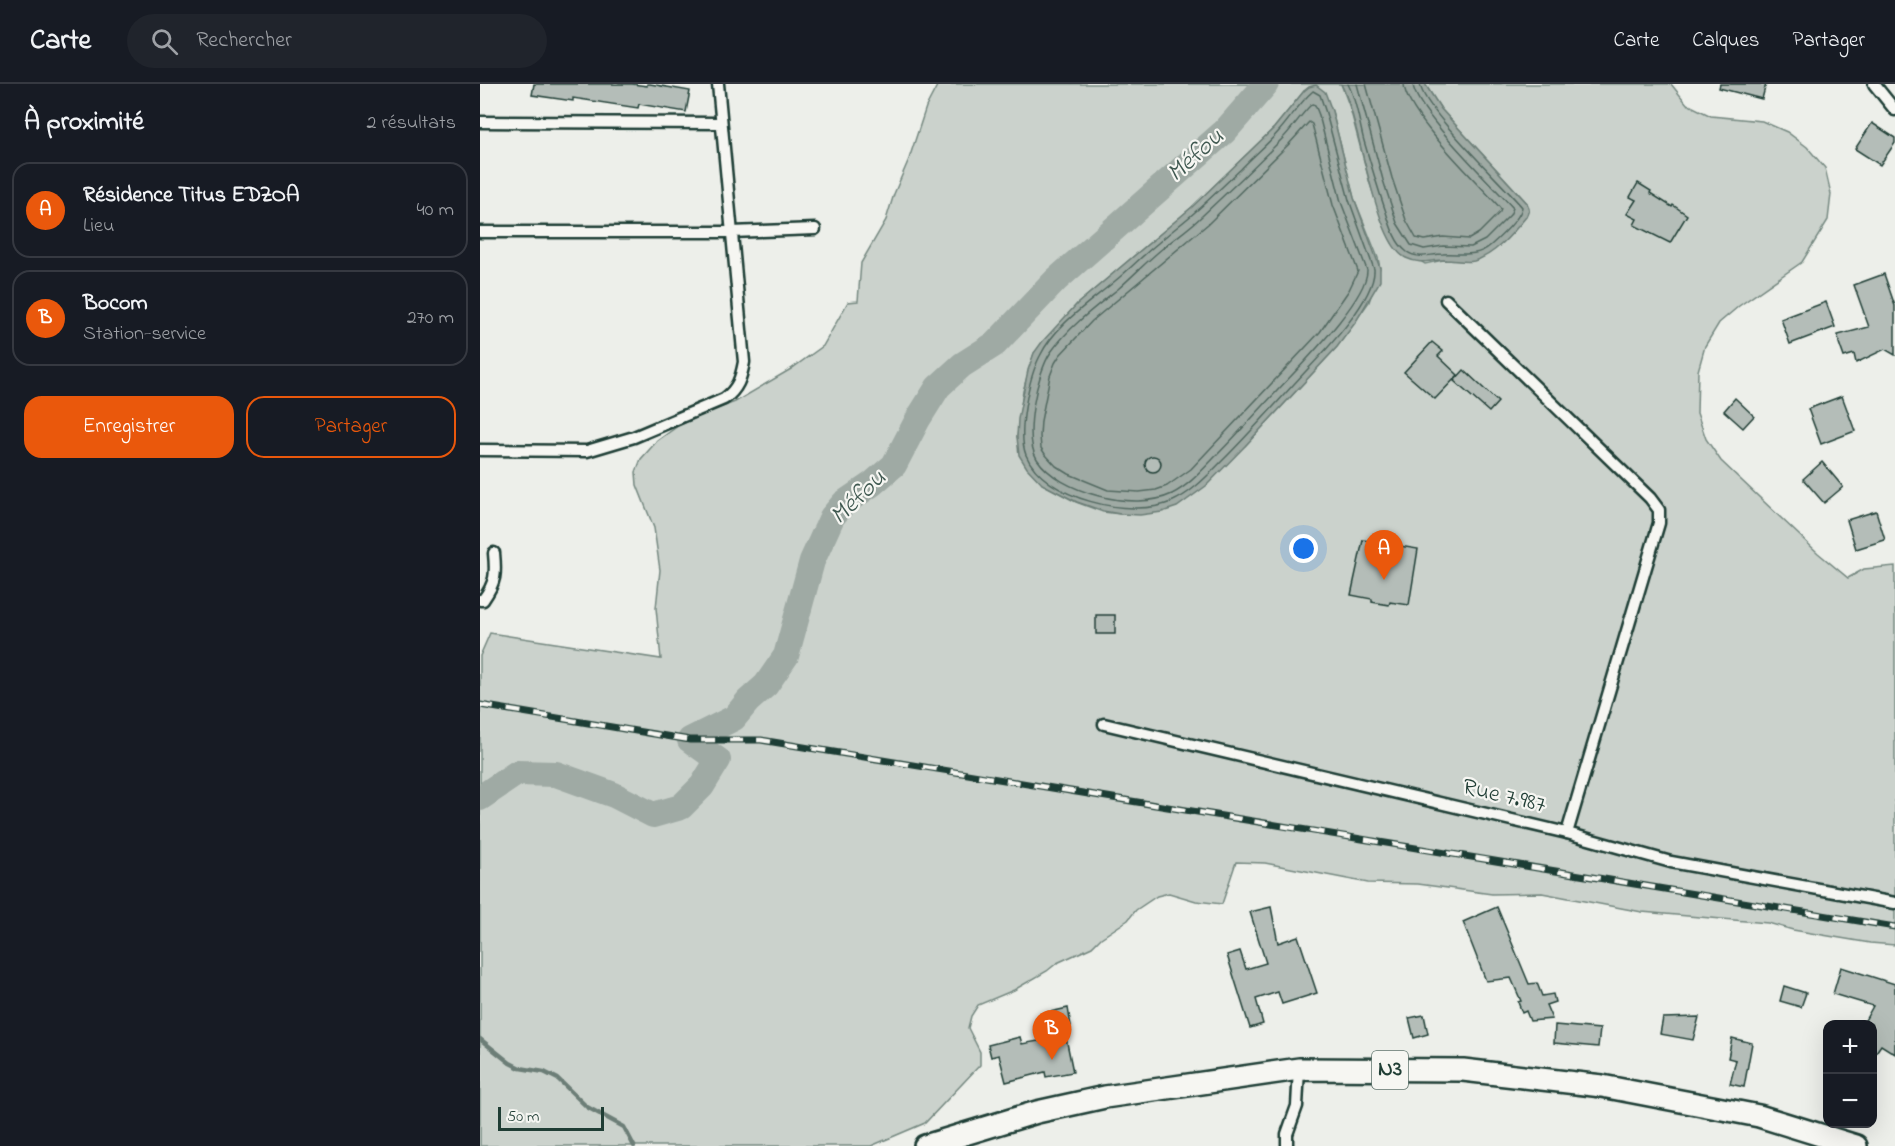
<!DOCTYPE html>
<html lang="fr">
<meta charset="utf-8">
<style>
body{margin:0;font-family:"Indie Flower",sans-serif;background:#20242c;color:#f1f3f6}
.controls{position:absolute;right:18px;bottom:18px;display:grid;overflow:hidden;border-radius:12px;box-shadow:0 6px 24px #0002}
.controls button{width:54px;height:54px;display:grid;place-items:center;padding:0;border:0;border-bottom:2px solid #363941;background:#171b24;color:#f1f3f6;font:30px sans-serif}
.scale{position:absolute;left:18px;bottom:15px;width:106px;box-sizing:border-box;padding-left:6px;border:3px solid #1f3d34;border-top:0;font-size:16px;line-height:21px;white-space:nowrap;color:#1f3d34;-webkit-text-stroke:4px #f6f6f2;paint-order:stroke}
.you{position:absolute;left:824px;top:465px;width:21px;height:21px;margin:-15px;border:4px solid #fff;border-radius:50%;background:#1a73e8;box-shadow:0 0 0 9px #1a73e833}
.badge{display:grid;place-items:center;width:39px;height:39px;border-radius:50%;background:#ea580c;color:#fff;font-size:20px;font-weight:700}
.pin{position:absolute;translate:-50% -50px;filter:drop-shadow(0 2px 3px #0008)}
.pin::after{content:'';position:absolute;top:32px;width:21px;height:18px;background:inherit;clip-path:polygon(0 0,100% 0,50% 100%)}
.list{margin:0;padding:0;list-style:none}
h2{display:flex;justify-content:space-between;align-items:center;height:78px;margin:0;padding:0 24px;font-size:26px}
h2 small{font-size:20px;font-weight:400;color:#9ea1a6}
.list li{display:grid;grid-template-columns:39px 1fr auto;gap:18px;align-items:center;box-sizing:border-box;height:96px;margin:0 12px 12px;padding:0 12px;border:2px solid #363941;border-radius:18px}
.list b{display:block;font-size:22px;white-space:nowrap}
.list p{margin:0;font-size:20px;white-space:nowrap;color:#9ea1a6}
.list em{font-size:20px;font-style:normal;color:#9ea1a6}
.actions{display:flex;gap:12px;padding:18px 24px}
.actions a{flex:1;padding:14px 0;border:2px solid #ea580c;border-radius:18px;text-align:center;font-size:21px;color:#ea580c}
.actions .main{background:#ea580c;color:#fff}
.icon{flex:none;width:33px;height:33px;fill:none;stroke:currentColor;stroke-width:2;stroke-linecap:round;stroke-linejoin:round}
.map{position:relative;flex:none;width:1415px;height:1062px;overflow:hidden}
header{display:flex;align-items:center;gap:36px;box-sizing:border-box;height:84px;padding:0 30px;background:#171b24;border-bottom:2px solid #363941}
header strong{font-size:28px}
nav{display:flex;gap:33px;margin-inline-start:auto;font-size:21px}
.search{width:420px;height:54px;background:#20242c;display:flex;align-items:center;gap:15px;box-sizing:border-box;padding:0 21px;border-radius:33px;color:#9ea1a6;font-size:22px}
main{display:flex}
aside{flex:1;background:#171b24}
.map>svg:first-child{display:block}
.green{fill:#cbd2cc;stroke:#758880;stroke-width:1.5;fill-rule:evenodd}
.water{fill:#9faaa4;stroke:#6c7e77;stroke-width:1.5}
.pier{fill:#edefea}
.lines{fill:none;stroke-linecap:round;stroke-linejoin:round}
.shore{stroke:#526961;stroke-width:1.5}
.stream{stroke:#6c7e77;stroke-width:4.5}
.river{stroke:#9faaa4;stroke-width:26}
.building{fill:#b4bdb8;stroke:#1f3d34;stroke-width:1.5}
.street-casing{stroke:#1f3d34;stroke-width:15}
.highway-casing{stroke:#1f3d34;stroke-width:26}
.street{stroke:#f6f6f2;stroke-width:10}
.highway{stroke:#f6f6f2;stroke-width:21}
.rail-casing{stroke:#1f3d34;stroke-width:7}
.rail{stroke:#f6f6f2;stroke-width:4.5;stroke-dasharray:14;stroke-linecap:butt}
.labels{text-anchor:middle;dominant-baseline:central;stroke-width:4.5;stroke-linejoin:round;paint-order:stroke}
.shield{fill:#f6f6f2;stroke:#60746d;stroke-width:1.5}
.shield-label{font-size:22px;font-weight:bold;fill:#1f3d34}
.street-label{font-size:24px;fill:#1f3d34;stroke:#f6f6f2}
.water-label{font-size:26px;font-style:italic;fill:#3f5850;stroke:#f6f6f2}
</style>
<header>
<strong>Carte</strong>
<div class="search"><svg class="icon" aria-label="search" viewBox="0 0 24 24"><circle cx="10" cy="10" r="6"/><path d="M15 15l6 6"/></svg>Rechercher</div>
<nav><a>Carte</a><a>Calques</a><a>Partager</a></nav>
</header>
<main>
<aside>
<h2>À proximité<small>2 résultats</small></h2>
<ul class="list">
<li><span class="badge">A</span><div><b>Résidence Titus EDZOA</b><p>Lieu</p></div><em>40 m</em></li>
<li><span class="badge">B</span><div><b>Bocom</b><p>Station-service</p></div><em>270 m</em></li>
</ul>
<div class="actions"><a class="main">Enregistrer</a><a>Partager</a></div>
</aside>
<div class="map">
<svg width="1415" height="1062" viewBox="0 0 1415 1062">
<rect width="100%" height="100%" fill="#edefea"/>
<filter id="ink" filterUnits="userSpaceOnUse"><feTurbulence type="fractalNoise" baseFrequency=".0167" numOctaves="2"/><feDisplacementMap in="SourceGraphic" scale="12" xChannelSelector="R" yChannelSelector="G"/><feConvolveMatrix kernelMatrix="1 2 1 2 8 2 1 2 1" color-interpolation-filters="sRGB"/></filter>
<g filter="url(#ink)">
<path class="green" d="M 458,0 L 861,0 L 870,24 L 890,100 L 905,144 L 912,159 L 945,180 L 963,176 L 991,177 L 1049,125 L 1047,119 L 961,25 L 945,0 L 1191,0 L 1207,20 L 1231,32 L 1282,37 L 1307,48 L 1327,63 L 1345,84 L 1351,110 L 1348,136 L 1322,178 L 1259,222 L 1239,239 L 1225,262 L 1218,287 L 1217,329 L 1226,355 L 1241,377 L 1338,469 L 1368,494 L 1384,485 L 1415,482 L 1415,861 L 1390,859 L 1313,846 L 1288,839 L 1162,828 L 1062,809 L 1012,810 L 938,800 L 888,799 L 785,779 L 756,778 L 742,820 L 716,817 L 689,809 L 677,812 L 656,826 L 648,836 L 621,854 L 612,863 L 577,879 L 567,887 L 534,906 L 498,921 L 491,932 L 488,944 L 500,968 L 500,981 L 445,1039 L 391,1062 L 0,1062 L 0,572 L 10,549 L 181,575 L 176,524 L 180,486 L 174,444 L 157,401 L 156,388 L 161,375 L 177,357 L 198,342 L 231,327 L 255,318 L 311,285 L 343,262 L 368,218 L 378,217 L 381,179 L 406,136 L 414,110 L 429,75 L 446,23 ZM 824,7 L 852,27 L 874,114 L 898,174 L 900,184 L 889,218 L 857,263 L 765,362 L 640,430 L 623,428 L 596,418 L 562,400 L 537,353 L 543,307 L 554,269 L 597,220 L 712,123 L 794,44 Z"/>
<g class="water">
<path d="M 861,0 L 945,0 L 961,25 L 1047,119 L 1049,126 L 1046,133 C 1033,149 1015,171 994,177 C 985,179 975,176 966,176 C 950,175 943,182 926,174 C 894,159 880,34 861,0 Z"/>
<polygon points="836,1 845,8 852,27 874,114 900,184 900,197 875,239 857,263 765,362 726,402 697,423 682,428 660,431 640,430 623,427 597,418 562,400 547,384 539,371 537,353 538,335 548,286 554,269 562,258 597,220 712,123 794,44 824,7 829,3"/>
</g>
<circle class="pier" cx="673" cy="380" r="8"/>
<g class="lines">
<g class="shore">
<path d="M 868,0 C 877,17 879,39 884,57 C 891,81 898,105 906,128 C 910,141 915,159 927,168 C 939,176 950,170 963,170 C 981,169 996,174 1011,161 C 1020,153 1041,134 1042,123 C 1022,99 943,25 940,0"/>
<path d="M 877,0 L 903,96 L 917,139 L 931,161 L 944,165 L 963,162 L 991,163 L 1005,156 L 1030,131 L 1033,124 C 1013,101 934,26 933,0"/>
<path d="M 886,0 L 912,94 L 926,136 L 936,154 L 944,156 L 963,153 L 989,155 L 999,149 L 1020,128 L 1021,125 C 999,99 925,30 924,0"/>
<path d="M 833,7 L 840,11 L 846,29 L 869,116 L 894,185 C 896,214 846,266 826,287 C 798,317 772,347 743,376 C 728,391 712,409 691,418 C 651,435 564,415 546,371 C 537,349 549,293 560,272 C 575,241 609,219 635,197 C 650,185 663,171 678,159 C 690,148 703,139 715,128 C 731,114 746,99 761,85 C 773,72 787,61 799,47 C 810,35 820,18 833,7 Z"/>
<path d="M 832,20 L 835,21 L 839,31 L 861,118 L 887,186 C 888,215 818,284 797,307 C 777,328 758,350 737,371 C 723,385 710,401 692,410 C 655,428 579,409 557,375 C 543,353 557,288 571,268 C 589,243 614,224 638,205 C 653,192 667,177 683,164 C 696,153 710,144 722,132 C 749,107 776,81 802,55 C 813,44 821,30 832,20 Z"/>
<polygon points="829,38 832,40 853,121 878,187 869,206 840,248 711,385 687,402 676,406 659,408 628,406 589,390 576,382 565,370 561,364 560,352 561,337 570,292 575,279 580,271 612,237 728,140 809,60"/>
</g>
<polyline class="stream" points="0,955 30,979 40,984 64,988 78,995 107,1023 144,1043 154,1062"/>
<polyline class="river" points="0,714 37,689 76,690 134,711 173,731 201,723 222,702 238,676 210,656 254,634 268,617 286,601 306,572 332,477 352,433 364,419 392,400 414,381 438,335 458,303 482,281 515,260 576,196 745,47 786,0"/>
</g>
<g class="building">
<polygon points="54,0 152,0 167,2 167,0 170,0 210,7 206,28 159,20 158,24 93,14 93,17 52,11"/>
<polygon points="1240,0 1286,0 1282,15 1239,4"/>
<polygon points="1392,39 1415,54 1415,59 1400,81 1375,65"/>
<polygon points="1158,99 1171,107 1170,109 1192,123 1193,121 1207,131 1190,159 1154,141 1157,135 1147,130 1156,116 1150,113"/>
<polygon points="1404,190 1415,222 1415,271 1405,265 1376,279 1374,270 1364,273 1359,259 1358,251 1389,243 1374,201"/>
<polygon points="1346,218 1355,243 1310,260 1301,235"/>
<polygon points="952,258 963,267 958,272 978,291 955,315 924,288"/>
<polygon points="984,286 1018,318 1009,328 974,297"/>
<polygon points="1362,312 1375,347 1341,360 1328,325"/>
<polygon points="1255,314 1274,332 1263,344 1244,327"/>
<circle cx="673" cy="380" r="8"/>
<polygon points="1342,378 1363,403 1344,419 1323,395"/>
<polygon points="1396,427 1405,456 1376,465 1367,436"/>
<polygon points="883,456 938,465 929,521 910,518 909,521 892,518 892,515 871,511"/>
<rect x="616" y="531" width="19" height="19"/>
<polygon points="791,823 798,859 818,852 837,909 802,920 798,908 776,915 783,940 770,944 747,871 760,867 766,885 786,879 770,828"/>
<polygon points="1017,823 1049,900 1057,899 1062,912 1073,910 1075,918 1066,921 1072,935 1050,937 1046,927 1042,929 1038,918 1041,917 1031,894 1006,897 983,838"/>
<polygon points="1361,883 1415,900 1415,970 1401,961 1392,974 1392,940 1383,940 1393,922 1353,910"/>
<polygon points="1304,902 1326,909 1321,923 1300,917"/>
<polygon points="588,924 591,942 584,944 593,988 566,993 565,988 526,998 519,971 511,973 508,961 540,953 542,960 570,955 565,929"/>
<polygon points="944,931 948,950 934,954 929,934"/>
<polygon points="1219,933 1213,956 1180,950 1183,934"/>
<polygon points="1075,941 1120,945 1118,963 1074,959"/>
<polygon points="1252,954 1272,959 1264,1003 1250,1000 1256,976 1248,974"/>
</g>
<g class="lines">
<g class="street-casing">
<g id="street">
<polyline points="1394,0 1415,26"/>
<polyline points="0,38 241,39"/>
<polyline points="0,148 251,148 335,145"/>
<polyline points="966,216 1170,414 1179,426 1179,439 1087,749"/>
<path d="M 0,366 L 107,367 L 154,353 L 244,315 C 258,305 261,294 264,278 L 238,0"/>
<path d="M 0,516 L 3,516 C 16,498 16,490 14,469"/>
<polyline points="624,640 1087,749 1191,778 1415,819"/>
<polyline points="807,1062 807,1050 817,1022 819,985"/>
</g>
</g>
<g class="highway-casing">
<polyline id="highway" points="445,1062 557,1028 625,1013 819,985 983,986 1122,1002 1279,1032 1376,1062"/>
</g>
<use href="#street" class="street"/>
<use href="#highway" class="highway"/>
<g class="rail-casing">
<polyline id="rail" points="0,621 210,656 281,656 1415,843"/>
</g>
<use href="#rail" class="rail"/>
</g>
</g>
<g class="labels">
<rect class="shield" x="892" y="967" width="36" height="38" rx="4.5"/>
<g class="shield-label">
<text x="910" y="986">N3</text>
</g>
<g class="street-label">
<text transform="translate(1024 713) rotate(13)">Rue 7.987</text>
</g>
<g class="water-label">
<text transform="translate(716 72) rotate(-42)">Méfou</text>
<text transform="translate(379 414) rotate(-44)">Méfou</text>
</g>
</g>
</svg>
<div class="controls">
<button>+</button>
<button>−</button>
</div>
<div class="scale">50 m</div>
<div class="you"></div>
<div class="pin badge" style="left:904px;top:496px">A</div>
<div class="pin badge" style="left:572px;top:976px">B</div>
</div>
</main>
